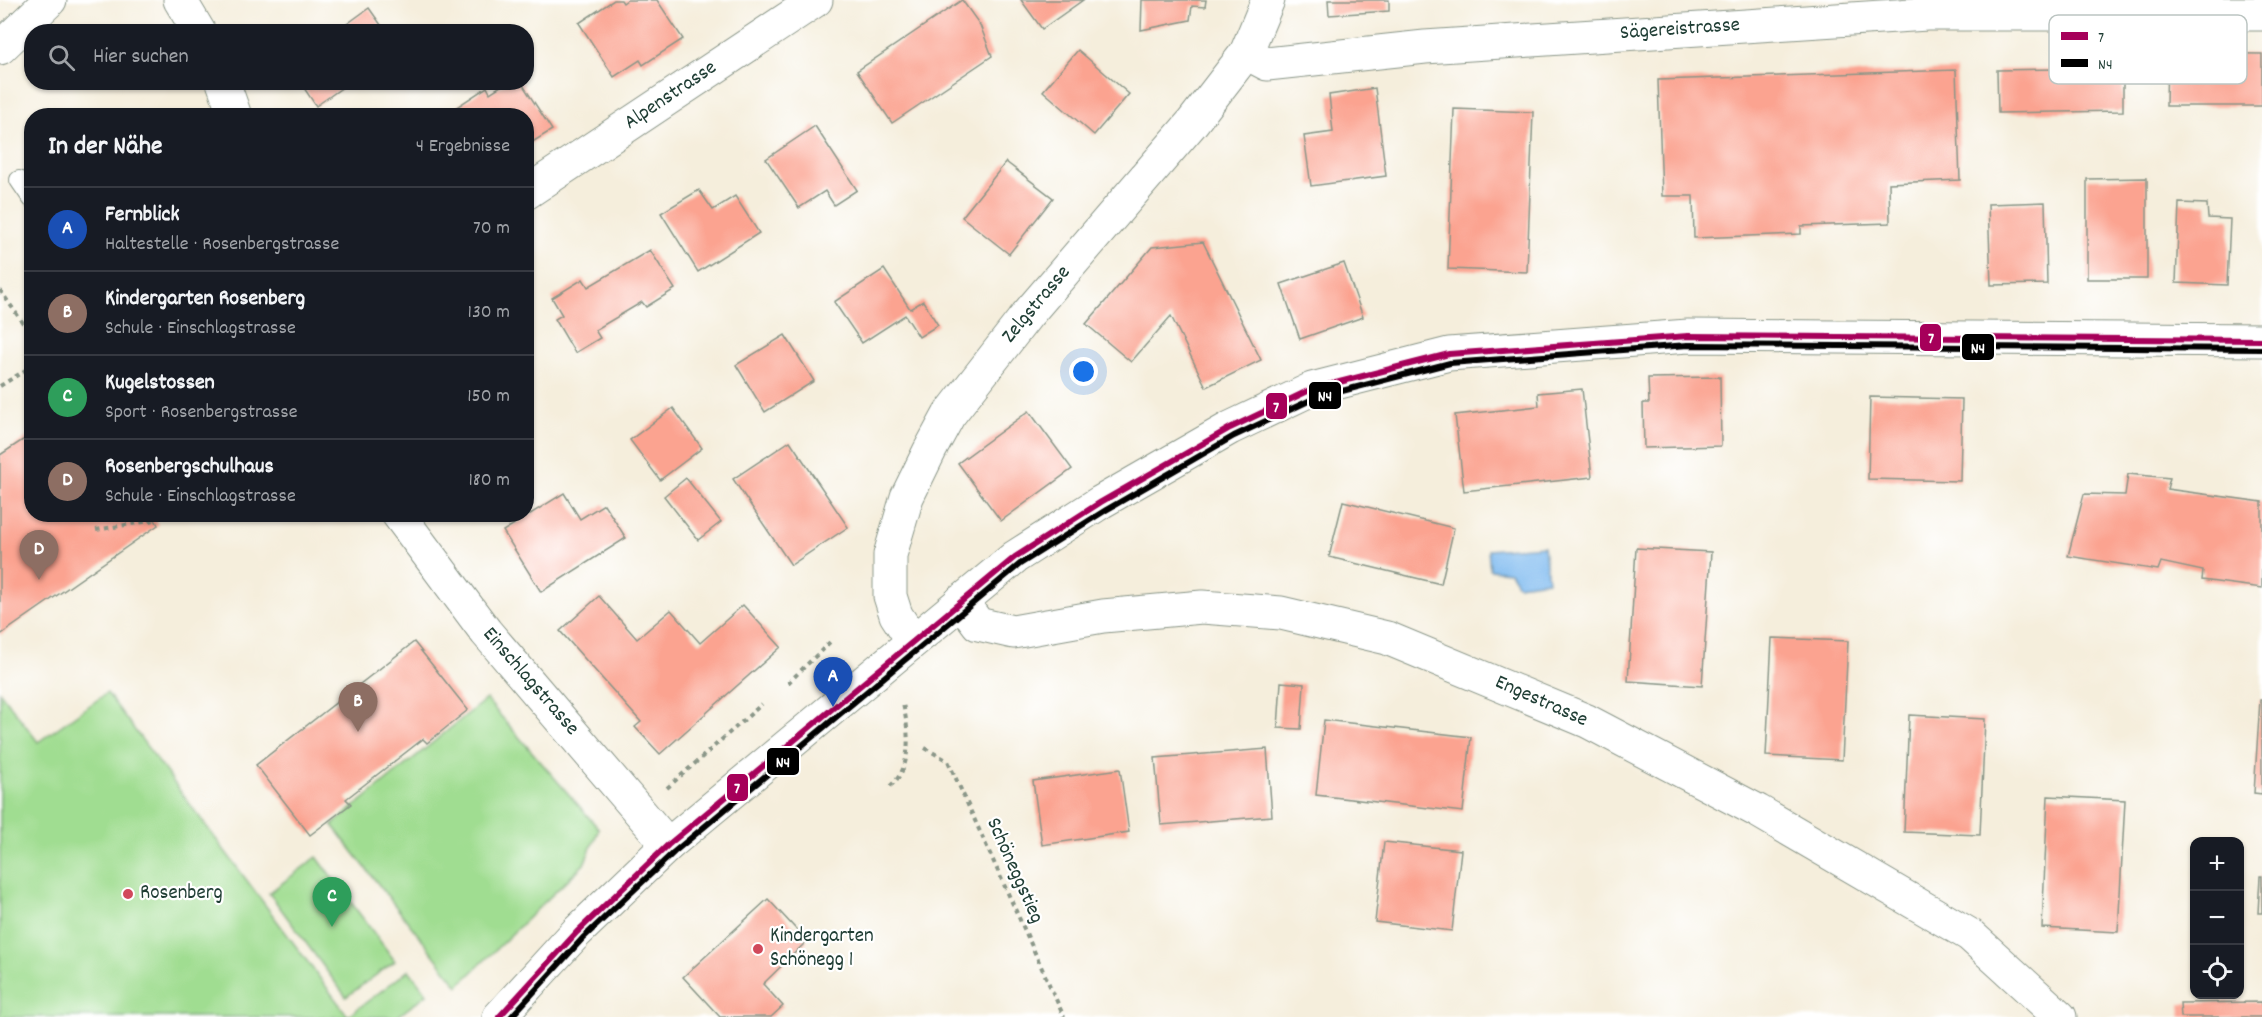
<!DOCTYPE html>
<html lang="de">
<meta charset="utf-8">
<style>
body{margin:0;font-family:Dekko,sans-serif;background:#242831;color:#f1f3f6}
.controls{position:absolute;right:18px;bottom:18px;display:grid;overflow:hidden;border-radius:12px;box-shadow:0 2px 4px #0004}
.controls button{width:54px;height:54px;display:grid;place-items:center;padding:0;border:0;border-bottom:2px solid #363941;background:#171b24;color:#f1f3f6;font:30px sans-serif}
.you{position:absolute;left:1084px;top:372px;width:21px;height:21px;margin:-15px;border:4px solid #fff;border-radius:50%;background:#1a73e8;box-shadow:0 0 0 9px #1a73e833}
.badge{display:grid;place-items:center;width:39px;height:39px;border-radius:50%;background:#7c3aed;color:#fff;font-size:20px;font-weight:700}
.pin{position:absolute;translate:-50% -50px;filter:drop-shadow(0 2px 3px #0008)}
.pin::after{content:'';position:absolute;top:32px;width:21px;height:18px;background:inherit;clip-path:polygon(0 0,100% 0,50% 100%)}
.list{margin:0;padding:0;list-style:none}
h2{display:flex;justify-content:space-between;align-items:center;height:78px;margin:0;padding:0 24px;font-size:26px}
h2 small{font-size:20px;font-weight:400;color:#9ea1a6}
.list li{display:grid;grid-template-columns:39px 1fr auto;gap:18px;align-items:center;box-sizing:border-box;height:84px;padding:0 24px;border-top:2px solid #363941}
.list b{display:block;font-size:22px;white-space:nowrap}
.list p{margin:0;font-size:20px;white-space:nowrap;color:#9ea1a6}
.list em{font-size:20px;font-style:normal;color:#9ea1a6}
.icon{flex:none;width:33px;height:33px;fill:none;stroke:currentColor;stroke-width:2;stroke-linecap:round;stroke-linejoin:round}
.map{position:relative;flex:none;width:2262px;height:1017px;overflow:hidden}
.search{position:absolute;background:#171b24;box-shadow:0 2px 4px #0004;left:24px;top:24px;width:510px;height:66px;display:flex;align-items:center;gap:15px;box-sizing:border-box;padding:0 21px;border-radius:24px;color:#9ea1a6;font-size:22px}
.panel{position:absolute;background:#171b24;box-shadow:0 2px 4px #0004;left:24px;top:108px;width:510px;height:414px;border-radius:24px}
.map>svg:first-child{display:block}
.green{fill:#a0dd91;stroke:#608d62;stroke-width:1.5}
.water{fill:#7db9ef;stroke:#4e7b92;stroke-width:1.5}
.building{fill:#fba390}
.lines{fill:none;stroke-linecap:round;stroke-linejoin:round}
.service-casing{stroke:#8a9688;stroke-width:20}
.minor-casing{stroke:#8a9688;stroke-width:35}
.tertiary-casing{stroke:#8a9688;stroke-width:35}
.path{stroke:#8a9688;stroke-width:4;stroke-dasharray:4.5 4.5;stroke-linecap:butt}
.service{stroke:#fff;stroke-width:18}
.minor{stroke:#fff;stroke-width:33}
.tertiary{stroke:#fff;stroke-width:33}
.bus-1-casing{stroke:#fff;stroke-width:10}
.bus-2-casing{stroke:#fff;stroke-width:10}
.bus-1{stroke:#a6005a;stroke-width:6}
.bus-2{stroke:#000;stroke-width:6}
.poi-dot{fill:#d1495b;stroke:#fff;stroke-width:2}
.labels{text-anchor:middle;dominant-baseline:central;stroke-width:4.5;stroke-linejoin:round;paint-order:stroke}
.street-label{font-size:21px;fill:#1f3d34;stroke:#fff}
.poi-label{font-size:21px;fill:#1f3d34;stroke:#fff;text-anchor:start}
.key{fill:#fff;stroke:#bcc5c2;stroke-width:1.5}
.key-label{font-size:16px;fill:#1f3d34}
.line-badge{stroke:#fff;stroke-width:2}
.badge-label{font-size:16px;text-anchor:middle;font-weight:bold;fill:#fff}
</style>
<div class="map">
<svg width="2262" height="1017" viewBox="0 0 2262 1017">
<rect width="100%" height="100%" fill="#fff"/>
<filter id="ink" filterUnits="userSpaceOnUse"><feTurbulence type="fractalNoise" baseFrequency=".0167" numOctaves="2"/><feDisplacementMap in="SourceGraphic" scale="12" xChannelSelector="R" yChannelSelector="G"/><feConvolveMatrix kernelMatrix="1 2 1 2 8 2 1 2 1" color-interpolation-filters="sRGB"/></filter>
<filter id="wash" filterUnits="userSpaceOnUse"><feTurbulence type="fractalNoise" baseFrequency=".008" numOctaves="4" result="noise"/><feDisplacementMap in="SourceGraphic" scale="24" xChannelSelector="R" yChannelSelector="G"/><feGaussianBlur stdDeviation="1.35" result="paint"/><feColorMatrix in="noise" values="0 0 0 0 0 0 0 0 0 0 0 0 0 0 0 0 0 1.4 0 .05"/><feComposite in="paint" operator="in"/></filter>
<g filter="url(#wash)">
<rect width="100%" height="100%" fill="#f5eedc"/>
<g class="green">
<polygon points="0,692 38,742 107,693 348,1016 409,970 427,994 397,1017 0,1017"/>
<polygon points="486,699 599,829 584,864 458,986 332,825"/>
<polygon points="317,857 395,961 346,997 269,893"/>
</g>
<polygon class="water" points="1544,546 1548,581 1518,585 1510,572 1490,570 1488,550"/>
<g id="blocks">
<g class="building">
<polygon points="614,0 621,0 623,3 627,0 657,0 683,39 643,65 640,60 614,77 579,23"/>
<polygon points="962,0 980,25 992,56 892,123 857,71"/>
<polygon points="1021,0 1083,0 1042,29"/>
<polygon points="1142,0 1206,0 1205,7 1192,6 1190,20 1141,30"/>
<polygon points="1328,0 1389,0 1389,11 1329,15"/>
<polygon points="369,8 386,32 336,32"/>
<polygon points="1078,50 1129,94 1094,135 1043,91"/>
<polygon points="2167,53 2262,54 2262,106 2166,106"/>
<polygon points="2123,68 2123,111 1998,113 1997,70"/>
<polygon points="1956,70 1960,180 1889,183 1890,223 1801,226 1801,234 1694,238 1693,196 1662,196 1658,80"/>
<polygon points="300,82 350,82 316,106"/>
<polygon points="507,82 521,82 552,130 526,146 526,116 451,116 449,112 487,87 490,93"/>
<polygon points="1375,88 1386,176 1311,186 1304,136 1333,132 1329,95"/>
<polygon points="1454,109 1533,112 1527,272 1448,269"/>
<polygon points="815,126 857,190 834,205 825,191 799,208 766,159"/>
<polygon points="1006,162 1053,198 1009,254 962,217"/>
<polygon points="2147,178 2147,279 2087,279 2087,179"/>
<polygon points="699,190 713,210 735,196 759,233 698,272 661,213"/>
<polygon points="2045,202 2047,284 1991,285 1988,204"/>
<polygon points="2179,203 2207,204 2208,218 2230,219 2227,285 2176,283"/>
<polygon points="1203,242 1261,360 1206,387 1171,316 1131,362 1086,324 1152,247"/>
<polygon points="650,250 675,289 646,307 642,302 595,330 600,338 575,353 555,319 562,315 552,298 583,279 588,287"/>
<polygon points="1344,263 1363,317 1300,339 1281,284"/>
<polygon points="884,269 910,309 923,301 938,325 919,337 905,315 862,343 834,302"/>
<polygon points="785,335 814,381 765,412 736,365"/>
<polygon points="1720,377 1721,446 1644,448 1643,403 1649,403 1648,378"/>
<polygon points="1582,389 1592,477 1464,491 1455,415 1539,406 1538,393"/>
<polygon points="1870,397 1962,399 1960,481 1868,479"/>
<polygon points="673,408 702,448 660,480 630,440"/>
<polygon points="1029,411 1072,469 1001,521 958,463"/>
<polygon points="32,434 32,514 152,514 158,525 0,635 0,455"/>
<polygon points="790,441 848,527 791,565 733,479"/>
<polygon points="2128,474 2170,478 2167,489 2262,502 2262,588 2202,580 2203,571 2161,562 2158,570 2068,556 2084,494 2125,495"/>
<polygon points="686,478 721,522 698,540 664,496"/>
<polygon points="564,493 580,519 604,504 626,538 541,592 503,531"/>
<polygon points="1343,501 1454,528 1441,584 1329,557"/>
<polygon points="1636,548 1711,552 1702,686 1628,681"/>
<polygon points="599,596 637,639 671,610 700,643 743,605 781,647 660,754 635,727 641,722 560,631"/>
<polygon points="1772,638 1848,641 1842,760 1766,756"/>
<polygon points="414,642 468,710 427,743 423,739 346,799 351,804 310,835 256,765"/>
<polygon points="1281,682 1304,684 1301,729 1278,728"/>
<polygon points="2260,700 2262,700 2262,794 2254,793"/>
<polygon points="1909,715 1985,719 1980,835 1904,832"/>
<polygon points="1324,720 1471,737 1463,812 1316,795"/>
<polygon points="1267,749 1272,816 1161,825 1155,758"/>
<polygon points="1120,769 1129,832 1042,845 1033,781"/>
<polygon points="2048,796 2125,800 2118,932 2042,928"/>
<polygon points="1384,842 1461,850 1452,931 1375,922"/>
<polygon points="2260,876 2262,876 2262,913 2258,913"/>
<polygon points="768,899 807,941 763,984 783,1006 771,1017 720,1017 683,977"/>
<polygon points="2262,1002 2262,1017 2181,1017 2180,1003"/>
</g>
</g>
</g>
<g filter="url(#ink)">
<use href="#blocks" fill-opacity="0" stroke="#8a9688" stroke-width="1.5"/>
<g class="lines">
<g class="service-casing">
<polyline id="service" points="19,180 32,199"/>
</g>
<g class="minor-casing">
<g id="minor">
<polyline points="180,0 199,32"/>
<polyline points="0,48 50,0"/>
<polyline points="1246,53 1267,64 1425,47 1927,14 2262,14"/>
<polyline points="223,82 235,116"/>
<polyline points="526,193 816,0"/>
<polyline points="398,514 486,632 668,845"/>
<polyline points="913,641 896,615 890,596 890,555 907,497 930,450 949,415 1027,315 1192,123 1246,53 1268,0"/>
</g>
</g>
<g class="tertiary-casing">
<g id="tertiary">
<polyline points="961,601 978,624 1013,632 1103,616 1202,607 1281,613 1387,638 1587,721 1758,811 1970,935 2060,1017"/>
<polyline points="499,1017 577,932 668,845 1015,557 1101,502 1230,428 1312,389 1449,354 1688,336 2262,340"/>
</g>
</g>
<g class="path">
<polyline points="0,290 32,336"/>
<polyline points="0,386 32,366"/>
<polyline points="96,530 155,520 164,514"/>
<polyline points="788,683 830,642"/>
<polyline points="925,748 948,761 1064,1017"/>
<path d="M 890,786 C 913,769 909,730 903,704"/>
<polyline points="667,788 762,704"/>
</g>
<use href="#service" class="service"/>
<use href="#minor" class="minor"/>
<use href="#tertiary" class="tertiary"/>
<g class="bus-1-casing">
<polyline id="bus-1" points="499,1017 577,932 668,845 1015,557 1101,502 1230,428 1312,389 1449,354 1688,336 2262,340"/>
</g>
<g class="bus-2-casing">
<polyline id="bus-2" points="511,1017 583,938 674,852 1020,564 1106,510 1234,436 1315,398 1450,363 1688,345 2262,349"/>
</g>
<use href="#bus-1" class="bus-1"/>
<use href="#bus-2" class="bus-2"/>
</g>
</g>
<g class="poi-dot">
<circle cx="128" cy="894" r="6"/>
<circle cx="758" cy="949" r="6"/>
</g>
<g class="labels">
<g class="street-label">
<text transform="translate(1680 30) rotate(-4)">Sägereistrasse</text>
<text transform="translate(671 96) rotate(-34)">Alpenstrasse</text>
<text transform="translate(1037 305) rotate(-50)">Zelgstrasse</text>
<text transform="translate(530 682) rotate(49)">Einschlagstrasse</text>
<text transform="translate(1541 702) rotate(24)">Engestrasse</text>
<text transform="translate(1014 871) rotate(66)">Schöneggstieg</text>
</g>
<g class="poi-label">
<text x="140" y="894">Rosenberg</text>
<text x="770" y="937">Kindergarten<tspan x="770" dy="24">Schönegg 1</tspan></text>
</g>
</g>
<rect x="2049" y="15" width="198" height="69" rx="9" class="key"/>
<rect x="2061" y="32" width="27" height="8" fill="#a6005a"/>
<rect x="2061" y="59" width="27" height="8" fill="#000"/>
<g class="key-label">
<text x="2098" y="42">7</text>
<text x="2098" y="69">N4</text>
</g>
<g class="line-badge">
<rect x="1919" y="323" width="23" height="29" rx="6" fill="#a6005a"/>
<rect x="1961" y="333" width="34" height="28" rx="6" fill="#000"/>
<rect x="1308" y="381" width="34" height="29" rx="6" fill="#000"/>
<rect x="1265" y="392" width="23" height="28" rx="6" fill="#a6005a"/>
<rect x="766" y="747" width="34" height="29" rx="6" fill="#000"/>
<rect x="726" y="773" width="23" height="29" rx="6" fill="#a6005a"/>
</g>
<g class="badge-label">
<text x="1931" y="343">7</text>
<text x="1978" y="353">N4</text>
<text x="1325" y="401">N4</text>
<text x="1276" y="412">7</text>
<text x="783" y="767">N4</text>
<text x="737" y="793">7</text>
</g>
</svg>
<div class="controls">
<button>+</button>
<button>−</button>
<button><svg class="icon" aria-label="locate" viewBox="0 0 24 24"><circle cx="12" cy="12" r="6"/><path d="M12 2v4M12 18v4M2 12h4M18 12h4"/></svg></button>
</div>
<div class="you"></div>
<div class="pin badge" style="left:833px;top:707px;background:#1a4fb4">A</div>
<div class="pin badge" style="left:358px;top:732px;background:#8d6e63">B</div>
<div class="pin badge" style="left:332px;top:927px;background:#2e9e5b">C</div>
<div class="pin badge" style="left:39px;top:580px;background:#8d6e63">D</div>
<div class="search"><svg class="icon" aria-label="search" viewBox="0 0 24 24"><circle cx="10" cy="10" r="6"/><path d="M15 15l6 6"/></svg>Hier suchen</div>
<section class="panel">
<h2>In der Nähe<small>4 Ergebnisse</small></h2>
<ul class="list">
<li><span class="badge" style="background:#1a4fb4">A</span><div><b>Fernblick</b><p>Haltestelle · Rosenbergstrasse</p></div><em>70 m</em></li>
<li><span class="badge" style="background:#8d6e63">B</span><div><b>Kindergarten Rosenberg</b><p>Schule · Einschlagstrasse</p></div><em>130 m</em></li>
<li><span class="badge" style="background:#2e9e5b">C</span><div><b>Kugelstossen</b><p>Sport · Rosenbergstrasse</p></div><em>150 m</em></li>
<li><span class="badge" style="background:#8d6e63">D</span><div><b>Rosenbergschulhaus</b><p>Schule · Einschlagstrasse</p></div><em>180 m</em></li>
</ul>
</section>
</div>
